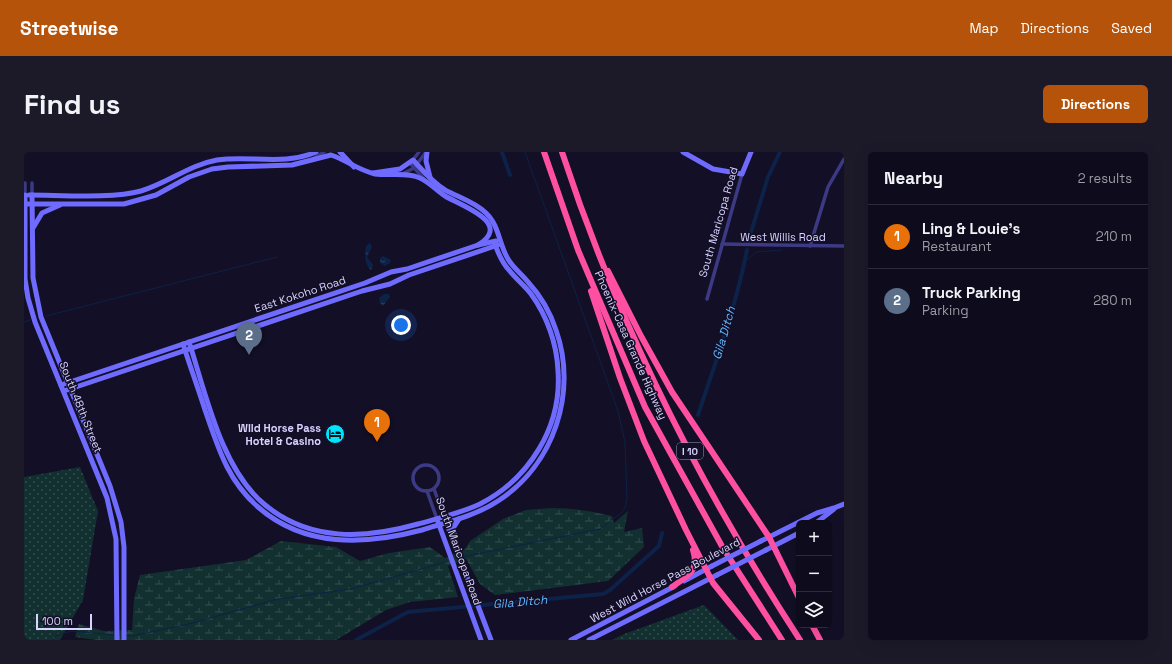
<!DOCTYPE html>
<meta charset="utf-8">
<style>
body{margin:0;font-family:"Space Grotesk",sans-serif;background:#1c1929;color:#f1f3f6}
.controls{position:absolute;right:12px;bottom:12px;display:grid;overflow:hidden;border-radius:6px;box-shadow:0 4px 16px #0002}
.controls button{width:36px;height:36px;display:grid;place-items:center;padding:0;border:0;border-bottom:1px solid #2e2b3b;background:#0e0b1c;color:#f1f3f6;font:20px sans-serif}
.scale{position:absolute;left:12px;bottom:10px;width:56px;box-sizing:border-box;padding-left:4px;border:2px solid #d9d4ff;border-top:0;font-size:11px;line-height:14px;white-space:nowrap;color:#d9d4ff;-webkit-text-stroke:3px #130f26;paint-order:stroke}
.you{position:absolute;left:377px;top:173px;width:14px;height:14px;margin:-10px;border:3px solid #fff;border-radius:50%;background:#1a73e8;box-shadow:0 0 0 6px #1a73e833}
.badge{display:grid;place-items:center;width:26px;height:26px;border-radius:50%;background:#b45309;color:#fff;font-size:13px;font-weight:700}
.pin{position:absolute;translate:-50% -33px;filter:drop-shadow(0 1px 2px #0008)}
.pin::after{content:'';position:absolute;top:21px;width:14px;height:12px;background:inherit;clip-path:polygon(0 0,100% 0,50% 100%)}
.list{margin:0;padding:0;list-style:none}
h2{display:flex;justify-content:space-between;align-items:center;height:52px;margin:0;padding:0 16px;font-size:17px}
h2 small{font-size:13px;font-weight:400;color:#9b9ba3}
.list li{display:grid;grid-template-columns:26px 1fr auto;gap:12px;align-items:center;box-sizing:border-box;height:64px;padding:0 16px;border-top:1px solid #2e2b3b}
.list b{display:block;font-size:15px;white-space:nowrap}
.list p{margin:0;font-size:13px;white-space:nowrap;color:#9b9ba3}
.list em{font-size:13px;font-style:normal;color:#9b9ba3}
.icon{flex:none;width:22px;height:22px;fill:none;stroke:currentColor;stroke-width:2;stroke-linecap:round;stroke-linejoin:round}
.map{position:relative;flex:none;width:820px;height:488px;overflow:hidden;border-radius:6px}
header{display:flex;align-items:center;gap:24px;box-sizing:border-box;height:56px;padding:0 20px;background:#b45309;color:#fff}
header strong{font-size:19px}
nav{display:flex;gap:22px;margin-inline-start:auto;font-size:14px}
.intro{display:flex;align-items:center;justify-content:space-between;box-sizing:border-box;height:96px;padding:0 24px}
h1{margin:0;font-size:28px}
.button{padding:10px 18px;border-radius:6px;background:#b45309;color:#fff;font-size:14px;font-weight:700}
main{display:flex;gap:24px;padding:0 24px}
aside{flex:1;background:#0e0b1c;border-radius:6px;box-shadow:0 4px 16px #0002}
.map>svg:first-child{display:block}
.grass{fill:url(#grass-dots)}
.wetland{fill:url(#wetland-marsh)}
.water{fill:url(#water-ripples)}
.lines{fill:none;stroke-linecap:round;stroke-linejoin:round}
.stream{stroke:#0c2248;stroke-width:1}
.canal{stroke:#0c2248;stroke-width:4}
.street{stroke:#3d3a85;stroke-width:3.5}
.secondary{stroke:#6f6bff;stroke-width:5}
.highway{stroke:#ff4fa3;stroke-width:6}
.secondary-bridge{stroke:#6f6bff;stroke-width:5}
.labels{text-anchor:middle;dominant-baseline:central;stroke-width:3;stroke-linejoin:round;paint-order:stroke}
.shield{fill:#130f26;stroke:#9e99be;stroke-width:1}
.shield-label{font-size:10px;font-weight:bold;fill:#d9d4ff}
.street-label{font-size:11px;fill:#d9d4ff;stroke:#130f26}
.poi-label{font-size:11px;font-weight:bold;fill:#d9d4ff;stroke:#130f26;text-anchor:end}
.water-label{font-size:12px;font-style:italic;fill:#62b6ff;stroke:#130f26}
</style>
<header>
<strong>Streetwise</strong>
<nav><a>Map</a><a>Directions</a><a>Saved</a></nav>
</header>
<div class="intro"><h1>Find us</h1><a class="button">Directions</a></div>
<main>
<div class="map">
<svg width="820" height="488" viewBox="0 0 820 488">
<defs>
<pattern id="grass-dots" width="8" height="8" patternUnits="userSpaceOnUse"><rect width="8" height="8" fill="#12302f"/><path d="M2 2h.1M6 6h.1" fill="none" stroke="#344d4e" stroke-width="1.8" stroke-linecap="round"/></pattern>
<pattern id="wetland-marsh" width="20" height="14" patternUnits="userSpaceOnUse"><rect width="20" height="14" fill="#12302f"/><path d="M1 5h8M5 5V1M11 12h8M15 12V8" fill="none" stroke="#344d4e"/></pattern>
<pattern id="water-ripples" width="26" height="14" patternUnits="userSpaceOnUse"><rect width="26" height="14" fill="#0c2248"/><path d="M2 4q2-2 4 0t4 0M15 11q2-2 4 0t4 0" fill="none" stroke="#2f4163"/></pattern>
</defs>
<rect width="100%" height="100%" fill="#130f26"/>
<g class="grass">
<polygon points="56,315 74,359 59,448 36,488 0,488 0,325"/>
<polygon points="680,453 714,488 588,488 600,482"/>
</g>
<path class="wetland" d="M 527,356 C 549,356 567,359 588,364 L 590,371 L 604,359 L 600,380 L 618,376 L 620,395 L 584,429 L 471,443 L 456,432 L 442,407 L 424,414 L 434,445 L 386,450 L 362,458 L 312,488 L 72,488 L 51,485 L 55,472 L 80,479 L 108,478 L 110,447 L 116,423 L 222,408 L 257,389 L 312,395 L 336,409 L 365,401 L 406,395 L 421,406 L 441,397 L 446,389 L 479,367 L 502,358 Z"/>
<g class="water">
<path d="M 346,91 L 348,95 L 343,105 L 349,113 L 347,118 C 340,112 341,102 342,94 Z"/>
<polygon points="359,104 367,108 366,111 361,114 356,111 356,106"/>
<polygon points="360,142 365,142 366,145 359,154 357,153 355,146"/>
</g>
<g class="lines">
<g class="stream">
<polyline points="721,107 724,107 732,100 758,98"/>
<polyline points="22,164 253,105"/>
<polyline points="0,170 6,168"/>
<polyline points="438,405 576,377 596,362 601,356 603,346 601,290 594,259 501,0"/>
<polyline points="101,484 108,484 165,472 254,447 327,437 425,409"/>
<polyline points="29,488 33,483 47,479 90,483"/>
</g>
<g class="canal">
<polyline points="478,0 486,23"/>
<polyline points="724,90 744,25 756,0"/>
<path d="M 674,263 C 692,209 712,154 723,98"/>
<polyline points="332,488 384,460 579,442 586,438 635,394 638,381"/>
</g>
<g class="street">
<polyline points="290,6 300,0"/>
<polyline points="389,8 395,0"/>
<polyline points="386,11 400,27"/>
<polyline points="378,22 390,16 402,0"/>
<polyline points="8,31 8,43"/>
<polyline points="1,43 1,31"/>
<polyline points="698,92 820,94"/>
<polyline points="786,94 804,35 820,7"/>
<polyline points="683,147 718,22"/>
<circle cx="402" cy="326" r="13"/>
<polyline points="410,337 420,365"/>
<polyline points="403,339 413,367"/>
</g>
<g class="secondary">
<polyline points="316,0 330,15"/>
<polyline points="403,0 402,9 406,25"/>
<polyline points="659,0 689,17 718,22 727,0"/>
<polyline points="1,43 1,127 4,146 11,170 83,346 92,387 93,488"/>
<path d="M 5,43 C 36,43 89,47 117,39 C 144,31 165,13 193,8 C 226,3 260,14 292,0"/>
<polyline points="8,43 9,126 17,165 86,334 97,370 100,395 100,488"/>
<path d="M 0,52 L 100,52 L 132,43 L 165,25 L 188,17 L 204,15 L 268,13 L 307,3 C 322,8 334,18 351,22 C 365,24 383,20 396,26 C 405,30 412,38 421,44 C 436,53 490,71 454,93"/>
<polyline points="9,76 18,61 36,53"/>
<path d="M 165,190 C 182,242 197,316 240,352 C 285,390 341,387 394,372 C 415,366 437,361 456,352 C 505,327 538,275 534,219 C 533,192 523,164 507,142 C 500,133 492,127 485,118 C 477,110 474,100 470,90"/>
<path d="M 159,192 C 166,214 174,236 181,258 C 194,295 203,328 234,355 C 281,396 341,393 398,378 C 424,370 451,364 474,349 C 530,313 554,240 532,178 C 526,160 516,143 504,130 C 498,122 489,116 484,107 C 475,92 475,73 462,61 C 451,50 434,45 421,38 C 408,30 399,19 389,8 L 376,17 L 349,21"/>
<polyline points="37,233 341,131 367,120 383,117 454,93 472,89"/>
<polyline points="40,239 338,139 366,132 385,123 474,93"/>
<polyline points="421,367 467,488"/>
<polyline points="414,370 457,488"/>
<polyline points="792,371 810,357"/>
<polyline points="431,385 429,376 435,367"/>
<polyline points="737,389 793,361 810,356 820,352"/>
<polyline points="742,398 775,381"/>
<polyline points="660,429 688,414"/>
<polyline points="547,488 651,434"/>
<polyline points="565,488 693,423"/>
</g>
<g class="highway">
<polyline points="520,0 554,98 621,255 699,396 758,488"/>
<path d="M 538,0 C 594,172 677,336 776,488"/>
<polyline points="584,119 617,184 648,240 745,385 775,446"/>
<polyline points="567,139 596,226 620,289 662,378 689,431 735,488"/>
<path d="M 648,435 C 663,424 676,419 669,398"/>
<polyline points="788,473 796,488"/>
</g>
<g class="secondary-bridge">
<polyline points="688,414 737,389"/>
<polyline points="693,423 742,398"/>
</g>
</g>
<defs>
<g id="hotel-disc" transform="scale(1)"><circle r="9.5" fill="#00e5ff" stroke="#130f26"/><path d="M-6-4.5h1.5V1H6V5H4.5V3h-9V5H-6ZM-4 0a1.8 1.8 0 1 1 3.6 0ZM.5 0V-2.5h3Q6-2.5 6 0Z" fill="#111"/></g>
</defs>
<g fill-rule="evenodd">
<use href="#hotel-disc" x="311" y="282"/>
</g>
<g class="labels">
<rect class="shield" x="653" y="291" width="26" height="16" rx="3"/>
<g class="shield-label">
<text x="666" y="299">I 10</text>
</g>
<g class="street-label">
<text transform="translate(694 70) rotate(-74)">South Maricopa Road</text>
<text x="759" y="85">West Willis Road</text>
<text transform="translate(276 142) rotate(-18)">East Kokoho Road</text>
<text transform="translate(607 193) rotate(66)">Phoenix-Casa Grande Highway</text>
<text transform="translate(57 255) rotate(68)">South 48th Street</text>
<text transform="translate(435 399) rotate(70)">South Maricopa Road</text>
<text transform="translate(641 428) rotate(-28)">West Wild Horse Pass Boulevard</text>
</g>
<g class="poi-label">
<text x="297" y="276">Wild Horse Pass<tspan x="297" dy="13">Hotel &amp; Casino</tspan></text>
</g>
<g class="water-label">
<text transform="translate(700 181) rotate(-74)">Gila Ditch</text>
<text transform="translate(496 450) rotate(-5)">Gila Ditch</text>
</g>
</g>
</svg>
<div class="controls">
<button>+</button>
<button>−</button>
<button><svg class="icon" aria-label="layers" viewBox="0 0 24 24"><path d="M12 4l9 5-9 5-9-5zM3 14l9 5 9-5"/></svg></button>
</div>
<div class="scale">100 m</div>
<div class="you"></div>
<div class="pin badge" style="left:353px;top:290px;background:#e8710a">1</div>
<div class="pin badge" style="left:225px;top:203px;background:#5c6f8a">2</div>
</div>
<aside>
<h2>Nearby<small>2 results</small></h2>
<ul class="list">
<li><span class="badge" style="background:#e8710a">1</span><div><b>Ling &amp; Louie's</b><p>Restaurant</p></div><em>210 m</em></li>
<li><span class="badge" style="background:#5c6f8a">2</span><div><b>Truck Parking</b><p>Parking</p></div><em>280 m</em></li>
</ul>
</aside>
</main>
